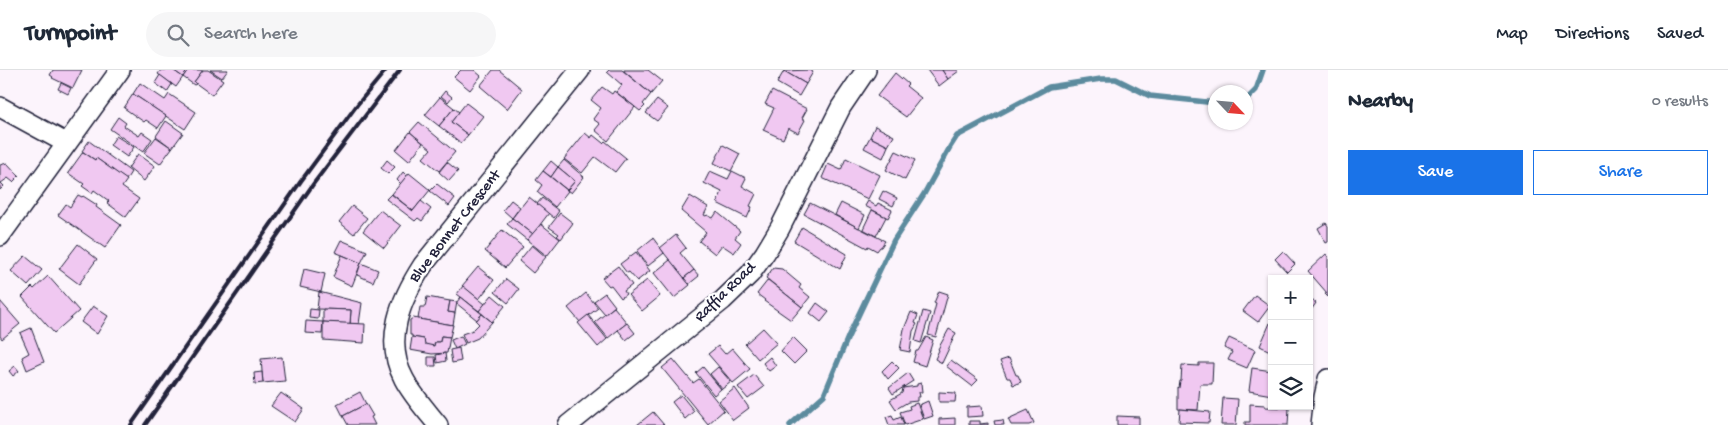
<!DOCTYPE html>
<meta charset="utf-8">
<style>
body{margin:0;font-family:"Gochi Hand",sans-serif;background:#f6f6f7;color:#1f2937}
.controls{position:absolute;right:15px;bottom:15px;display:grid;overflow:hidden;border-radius:0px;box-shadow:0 1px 4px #0004}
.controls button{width:45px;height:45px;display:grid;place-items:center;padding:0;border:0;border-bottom:1px solid #e0e1e3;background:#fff;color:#1f2937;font:25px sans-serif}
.compass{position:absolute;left:1208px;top:15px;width:45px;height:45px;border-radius:50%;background:#fff;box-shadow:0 1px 4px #0004;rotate:116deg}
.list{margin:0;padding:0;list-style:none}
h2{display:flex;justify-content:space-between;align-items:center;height:65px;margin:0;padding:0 20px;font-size:21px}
h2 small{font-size:16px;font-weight:400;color:#747a83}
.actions{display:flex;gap:10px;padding:15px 20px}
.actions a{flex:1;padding:11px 0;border:1px solid #1a73e8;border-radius:0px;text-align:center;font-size:18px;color:#1a73e8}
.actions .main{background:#1a73e8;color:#fff}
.icon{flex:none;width:28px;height:28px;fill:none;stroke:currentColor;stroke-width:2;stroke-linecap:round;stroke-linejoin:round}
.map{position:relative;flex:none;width:1328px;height:355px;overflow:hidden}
header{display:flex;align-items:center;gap:30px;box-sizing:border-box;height:70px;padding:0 25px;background:#fff;border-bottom:1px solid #e0e1e3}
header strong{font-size:24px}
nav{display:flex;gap:28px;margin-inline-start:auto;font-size:18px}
.search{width:350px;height:45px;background:#f6f6f7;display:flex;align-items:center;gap:12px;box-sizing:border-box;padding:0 18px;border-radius:28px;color:#747a83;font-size:19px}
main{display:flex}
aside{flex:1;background:#fff}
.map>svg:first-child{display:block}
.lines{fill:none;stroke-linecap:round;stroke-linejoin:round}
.stream{stroke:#5c8b9e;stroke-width:5.5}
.building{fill:#f0c8f1;stroke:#22223b}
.street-casing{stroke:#22223b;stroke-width:22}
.street{stroke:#fff;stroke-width:19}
.rail{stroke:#22223b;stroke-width:4}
.labels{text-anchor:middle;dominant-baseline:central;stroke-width:4.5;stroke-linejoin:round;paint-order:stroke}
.street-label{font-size:16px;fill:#22223b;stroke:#fff}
</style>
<header>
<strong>Turnpoint</strong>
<div class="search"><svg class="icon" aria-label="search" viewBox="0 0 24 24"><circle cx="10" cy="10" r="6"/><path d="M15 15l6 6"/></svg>Search here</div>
<nav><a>Map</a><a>Directions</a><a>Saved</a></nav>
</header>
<main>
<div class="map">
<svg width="1328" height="355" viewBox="0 0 1328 355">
<rect width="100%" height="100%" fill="#fcf4fc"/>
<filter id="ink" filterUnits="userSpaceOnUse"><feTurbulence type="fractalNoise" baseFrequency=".02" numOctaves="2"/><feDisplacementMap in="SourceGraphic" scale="10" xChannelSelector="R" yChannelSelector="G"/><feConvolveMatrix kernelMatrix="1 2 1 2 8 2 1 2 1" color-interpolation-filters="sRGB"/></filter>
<g filter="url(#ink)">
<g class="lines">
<g class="stream">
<polyline points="1246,30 1256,20 1263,0"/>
<polyline points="790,355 824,325 848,267 894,170 924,124 950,77 957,66 1049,17 1101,9 1116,9 1150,26 1216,33"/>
</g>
</g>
<g class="building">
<polygon points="53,0 82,0 73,18 52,8 53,7 50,5"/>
<polygon points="161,0 173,0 183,7 176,17 158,4"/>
<polygon points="173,0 188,0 183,7"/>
<polygon points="188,0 203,0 194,12 196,14 194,15 183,7"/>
<polygon points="203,0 208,0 223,10 212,25 194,12"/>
<polygon points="210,0 228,0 222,8"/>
<polygon points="461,0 474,0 481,6 470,20 454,7"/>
<polygon points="493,0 499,0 522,19 507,39 480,16"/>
<polygon points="609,0 622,0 651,24 643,34 645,36 640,41 616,22 622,15 607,2"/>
<polygon points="624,0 648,0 662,11 651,24 624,1"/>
<polygon points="810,0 813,2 806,14 784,1"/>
<polygon points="927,0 942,0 948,9 939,16"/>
<polygon points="942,0 958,0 959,1 948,9"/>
<polygon points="784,1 806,14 799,26 777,13"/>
<polygon points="895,3 908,14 906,16 921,28 906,47 877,26"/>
<polygon points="160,5 172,14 167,22 155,13"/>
<polygon points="61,13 71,18 68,24 58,19"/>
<polygon points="140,13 165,30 169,24 196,42 185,59 133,24"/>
<polygon points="602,17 612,24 614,21 635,37 608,71 595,60 600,54 593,49 601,38 591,30"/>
<polygon points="445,21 452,27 448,32 441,26"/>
<polygon points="772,21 807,39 802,48 805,50 798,63 788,58 783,69 763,60 774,38 765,34"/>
<polygon points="133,24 166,46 158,58 146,50 144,52 124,38"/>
<polygon points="440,27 454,38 439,56 425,45"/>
<polygon points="657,30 668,38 657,51 646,43"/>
<polygon points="466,33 483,46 468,65 451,52"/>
<polygon points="454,38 459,42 451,52 468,65 461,73 439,56"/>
<polygon points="118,47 126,53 124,56 139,66 142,62 152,69 143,82 110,59"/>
<polygon points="166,51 183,63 172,78 156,66"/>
<polygon points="419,52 455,82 439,101 423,88 431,79 410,62"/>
<polygon points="875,56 894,66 888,76 870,67"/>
<polygon points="410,62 423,73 409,91 396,80"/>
<polygon points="585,63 591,68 593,65 603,73 605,71 626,88 615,102 595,87 582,103 564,89"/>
<polygon points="116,66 134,77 127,87 110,75"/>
<polygon points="156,67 172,78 160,94 144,83"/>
<polygon points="870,67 888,76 883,88 864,78"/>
<polygon points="89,71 131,102 126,110 96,88 95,90 82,81"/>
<polygon points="723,75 740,84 731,101 714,93"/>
<polygon points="896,81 915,90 905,110 886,100"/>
<polygon points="83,82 95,90 96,88 127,110 122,117 139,129 126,147 107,133 109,131 94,120 92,123 82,116 84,114 68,103"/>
<polygon points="138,84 155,96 144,111 128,98"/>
<polygon points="846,88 880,105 868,129 822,108 828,94 841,100"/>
<polygon points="387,90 395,97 388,104 381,98"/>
<polygon points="564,90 584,107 571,123 567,120 575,111 558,97"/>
<polygon points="551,91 558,97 551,107 543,101"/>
<polygon points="447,92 458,101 449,111 439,102"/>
<polygon points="7,93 19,106 13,112 8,108 1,113 4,116 0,120 0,95"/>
<polygon points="558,97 575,111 567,120 551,107"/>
<polygon points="543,101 568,121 555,137 537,122 542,115 536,110"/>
<polygon points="710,101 728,109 732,101 746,108 742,116 756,124 750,136 752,137 747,148 717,133 722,122 704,113"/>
<polygon points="403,102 407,106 401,114 397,110"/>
<polygon points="409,103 430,120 413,141 392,124"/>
<polygon points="437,114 455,128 449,136 430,121"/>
<polygon points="883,121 897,128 893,136 879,129"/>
<polygon points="391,124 413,141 421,131 431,139 422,151 418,148 415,151 386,129"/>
<polygon points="78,125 82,127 83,126 97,135 96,137 121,155 105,178 58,145 66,134 70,137"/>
<polygon points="690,126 708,137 704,145 706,146 707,145 713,148 717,142 740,161 735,168 741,173 734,183 722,175 715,184 699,171 706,162 681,141"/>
<polygon points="529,127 549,143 533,164 512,148"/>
<polygon points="542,128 559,141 554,148 537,134"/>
<polygon points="511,130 520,137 512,148 503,140"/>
<polygon points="868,131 876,136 878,133 892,140 888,148 865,136"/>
<polygon points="810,133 885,171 881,177 880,177 877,181 868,176 867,178 804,144"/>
<polygon points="841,133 865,145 859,158 835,145"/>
<polygon points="352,136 367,148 354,164 339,152"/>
<polygon points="380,140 401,156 384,178 363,161"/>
<polygon points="872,140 886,147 876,166 863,159"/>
<polygon points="560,143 573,153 561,169 557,166 559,164 549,157"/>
<polygon points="512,148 533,164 527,170 507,154"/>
<polygon points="1326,153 1328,156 1328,172 1326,173 1318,158"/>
<polygon points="541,154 560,169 547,186 527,170"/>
<polygon points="802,157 847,184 840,199 794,171"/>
<polygon points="502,160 523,177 505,198 485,181"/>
<polygon points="676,165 686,178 680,183 694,200 684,208 660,178"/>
<polygon points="653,168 664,183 648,196 637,181"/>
<polygon points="341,170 367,181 361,193 335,182"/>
<polygon points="78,174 97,189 79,214 59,199"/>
<polygon points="532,175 546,187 533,203 519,191"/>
<polygon points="1283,181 1295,194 1287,202 1275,189"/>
<polygon points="636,182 650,201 637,211 629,202 627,203 620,194"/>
<polygon points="1326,184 1328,187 1328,227 1325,224 1327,223 1308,201"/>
<polygon points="342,185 361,193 352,216 333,207"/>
<polygon points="25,186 42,200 28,216 11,201"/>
<polygon points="670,190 690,215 674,228 654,203"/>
<polygon points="361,193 378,200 373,212 357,205"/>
<polygon points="618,196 632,215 624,221 626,224 621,228 611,215 609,216 602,208"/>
<polygon points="478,197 494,210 479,229 462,216"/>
<polygon points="773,198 782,199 801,215 799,218 810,227 802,237 766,208"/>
<polygon points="304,199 325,204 321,222 300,217"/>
<polygon points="694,200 699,206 689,214 684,208"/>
<polygon points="48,206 79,241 54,263 22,227 32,217 34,219"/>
<polygon points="506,209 519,219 508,233 495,222"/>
<polygon points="647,210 660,226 642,241 628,225"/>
<polygon points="768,210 802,237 791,250 764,231 765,230 757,224"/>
<polygon points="463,216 485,234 479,241 457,224"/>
<polygon points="939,221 948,224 936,267 928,265 936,234 934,233"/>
<polygon points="319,222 362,233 359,254 350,254 351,240 317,239"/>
<polygon points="586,223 598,238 580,252 568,238"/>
<polygon points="605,223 615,236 605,244 594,231"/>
<polygon points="492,225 505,236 492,252 479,241"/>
<polygon points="1255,225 1270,236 1258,252 1243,241"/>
<polygon points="427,227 450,231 448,242 455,243 453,255 418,249 420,237 425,237"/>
<polygon points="461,227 482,244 477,250 456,233"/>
<polygon points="1309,228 1316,233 1309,243"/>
<polygon points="0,231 20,254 2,269 0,266"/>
<polygon points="450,231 457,232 455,243 448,242"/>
<polygon points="817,233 829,242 821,252 810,243"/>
<polygon points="93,236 108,246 97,264 81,252"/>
<polygon points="614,237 627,253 608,268 595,252"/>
<polygon points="310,239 319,240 318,249 309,248"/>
<polygon points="323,239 351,240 350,254 323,252"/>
<polygon points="923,241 930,243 921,273 915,271"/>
<polygon points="911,242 918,245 915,253 917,254 913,261 910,282 900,280 904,259"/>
<polygon points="482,244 492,252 478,268 466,273 462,264 473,260 479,254 476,251"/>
<polygon points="588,245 607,269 598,277 578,253"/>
<polygon points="413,248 453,255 450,267 441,266 440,272 435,272 434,276 424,275 424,269 412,267 412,265 410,265 410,250"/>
<polygon points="306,251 323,252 322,264 305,263"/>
<polygon points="323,252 365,254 364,273 323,270"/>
<polygon points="627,253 635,263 626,270 618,260"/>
<polygon points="1270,253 1272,254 1272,282 1260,276"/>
<polygon points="31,258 44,292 27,300 22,287 29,283 20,263"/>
<polygon points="763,258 777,273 758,289 745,274"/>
<polygon points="949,259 956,263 942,293 935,289 939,280 938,279"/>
<polygon points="441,266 450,267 447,283 432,284 410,280 412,267 424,269 425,274 434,276 435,272 440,272"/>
<polygon points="461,266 465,274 455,279 451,270"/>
<polygon points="793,267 807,281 794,294 781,281"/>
<polygon points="926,267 933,270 925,296 913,292 916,281 918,281"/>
<polygon points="1229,268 1255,280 1247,298 1228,290 1232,282 1224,278"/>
<polygon points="718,276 725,284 732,278 750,299 733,313 708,284"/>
<polygon points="459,278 461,291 452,293 450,280"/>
<polygon points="445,283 446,291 437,293 436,285"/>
<polygon points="282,287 285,311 263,313 261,289"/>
<polygon points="428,287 435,287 436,296 428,296"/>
<polygon points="770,287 776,296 769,301 763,293"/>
<polygon points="1009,288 1016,305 1018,305 1021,312 1013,315 1010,308 1007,308 1000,291"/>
<polygon points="673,289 693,313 699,309 724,340 708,354 662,298"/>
<polygon points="951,290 978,310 972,316 946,296"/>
<polygon points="892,291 899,298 888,309 882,301"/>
<polygon points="1199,293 1213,293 1212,314 1200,314 1198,340 1178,339 1178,317 1179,318 1180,311 1181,311 1182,295 1199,296"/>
<polygon points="15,296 19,301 13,306 9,301"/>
<polygon points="703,297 721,319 714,325 696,303"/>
<polygon points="718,297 731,312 722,319 710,304"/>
<polygon points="1252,298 1272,301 1272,325 1249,321"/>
<polygon points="262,302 263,313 255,314 254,303"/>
<polygon points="908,303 913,311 893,324 889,318"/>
<polygon points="754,305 764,317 748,329 738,317"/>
<polygon points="921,313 922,322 919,322 920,327 917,327 917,331 908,332 896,339 890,330 902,323 903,318 917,316 917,314"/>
<polygon points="735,318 749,338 733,350 719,331"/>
<polygon points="360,322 366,334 343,346 337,334"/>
<polygon points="939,322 956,323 955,332 939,332"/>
<polygon points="281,323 304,339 295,352 271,336"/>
<polygon points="681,325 694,341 685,349 672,332"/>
<polygon points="1223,328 1238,329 1236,355 1221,355"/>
<polygon points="928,331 933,346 924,349 919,335"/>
<polygon points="917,333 923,349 905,355 900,342 910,339 909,336"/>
<polygon points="366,334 373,346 371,347 375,355 348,355 343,346"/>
<polygon points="1250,334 1265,335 1265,337 1289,338 1288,355 1245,355 1245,352 1250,352"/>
<polygon points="982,336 983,346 967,347 967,337"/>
<polygon points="1180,339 1210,342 1209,353 1179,352"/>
<polygon points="1028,340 1034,353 1029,355 1011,355 1008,349"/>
<polygon points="653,342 664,355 637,355"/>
<polygon points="892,345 894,350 901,347 904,355 889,355 886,347"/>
<polygon points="1117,346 1139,347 1139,355 1117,355"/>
<polygon points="955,348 955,355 939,355 939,349"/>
<polygon points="1003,350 1004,355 995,355 994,351"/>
<polygon points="969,351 980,351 980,354 988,353 988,355 969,355"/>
</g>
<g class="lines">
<g class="street-casing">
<g id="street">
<polyline points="0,37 66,73"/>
<polyline points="0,166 120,0"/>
<path d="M 438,355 C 426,340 413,326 404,309 C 383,270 401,229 423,195 L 580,0"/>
<polyline points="568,355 723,230 750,204 765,183 780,158 841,37 866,0"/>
<polyline points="1321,355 1324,327 1328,309"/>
</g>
</g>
<use href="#street" class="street"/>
<g class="rail">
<polyline points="131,355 301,111 357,35 386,0"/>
<polyline points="145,355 314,113 400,0"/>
</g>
</g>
</g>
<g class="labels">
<g class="street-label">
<text transform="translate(456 157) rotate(-52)">Blue Bonnet Crescent</text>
<text transform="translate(726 223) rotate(-44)">Raffia Road</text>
</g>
</g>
</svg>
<div class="controls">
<button>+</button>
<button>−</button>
<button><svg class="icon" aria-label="layers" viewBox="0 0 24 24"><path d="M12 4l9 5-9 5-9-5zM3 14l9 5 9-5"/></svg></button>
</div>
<svg class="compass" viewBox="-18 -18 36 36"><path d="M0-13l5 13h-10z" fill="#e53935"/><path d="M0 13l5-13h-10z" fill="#747a83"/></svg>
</div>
<aside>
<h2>Nearby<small>0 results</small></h2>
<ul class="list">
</ul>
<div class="actions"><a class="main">Save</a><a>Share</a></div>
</aside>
</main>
